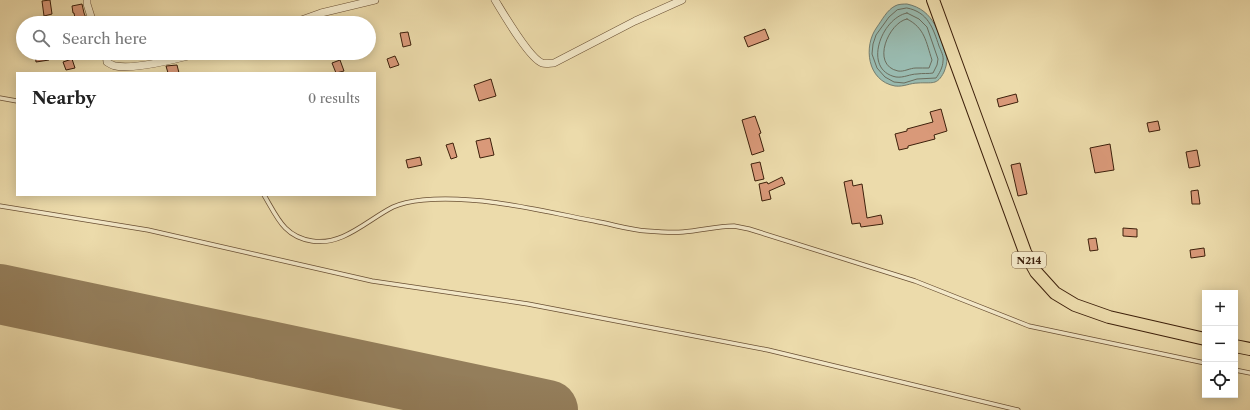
<!DOCTYPE html>
<meta charset="utf-8">
<style>
body{margin:0;font-family:"Libre Caslon Text",serif;background:#f2f2f2;color:#222}
.controls{position:absolute;right:12px;bottom:12px;display:grid;overflow:hidden;border-radius:0px;box-shadow:0 2px 10px #0003}
.controls button{width:36px;height:36px;display:grid;place-items:center;padding:0;border:0;border-bottom:1px solid #e0e0e0;background:#fff;color:#222;font:20px sans-serif}
.list{margin:0;padding:0;list-style:none}
h2{display:flex;justify-content:space-between;align-items:center;height:52px;margin:0;padding:0 16px;font-size:17px}
h2 small{font-size:13px;font-weight:400;color:#767676}
.icon{flex:none;width:22px;height:22px;fill:none;stroke:currentColor;stroke-width:2;stroke-linecap:round;stroke-linejoin:round}
.map{position:relative;flex:none;width:1250px;height:410px;overflow:hidden}
.search{position:absolute;background:#fff;box-shadow:0 2px 10px #0003;left:16px;top:16px;width:360px;height:44px;display:flex;align-items:center;gap:10px;box-sizing:border-box;padding:0 14px;border-radius:22px;color:#767676;font-size:15px}
.panel{position:absolute;background:#fff;box-shadow:0 2px 10px #0003;left:16px;top:72px;width:360px;height:124px;border-radius:0px}
.map>svg:first-child{display:block}
.water{fill:#99baaf;stroke:#747c6d}
.lines{fill:none;stroke-linecap:round;stroke-linejoin:round}
.shore{stroke:#6b6d5d;stroke-width:1}
.runway{stroke:#947e5b;stroke-width:60}
.building{fill:#d99979;stroke:#3d200b}
.service-casing{stroke:#694f33;stroke-width:5}
.minor-casing{stroke:#694f33;stroke-width:8}
.trunk-casing{stroke:#3d200b;stroke-width:14}
.service{stroke:#f3e8c8;stroke-width:3.5}
.minor{stroke:#f3e8c8;stroke-width:7}
.trunk{stroke:#ecdbab;stroke-width:12}
.labels{text-anchor:middle;dominant-baseline:central;stroke-width:3;stroke-linejoin:round;paint-order:stroke}
.shield{fill:#f3e8c8;stroke:#745c44;stroke-width:1}
.shield-label{font-size:10px;font-weight:bold;fill:#3d200b}
</style>
<div class="map">
<svg width="1250" height="410" viewBox="0 0 1250 410">
<rect width="100%" height="100%" fill="#ecdbab"/>
<filter id="stains"><feTurbulence type="fractalNoise" baseFrequency=".005" numOctaves="4"/><feColorMatrix values="0 0 0 0 .2 0 0 0 0 .09 0 0 0 0 .02 0 0 0 .5 -.17"/></filter>
<radialGradient id="worn" r=".72"><stop offset=".6" stop-color="#630" stop-opacity="0"/><stop offset="1" stop-color="#630" stop-opacity=".3"/></radialGradient>
<path class="water" d="M 907,4 C 935,10 939,34 947,58 C 947,63 946,67 944,72 C 937,86 932,82 918,83 C 910,83 904,87 895,86 C 867,81 863,46 877,27 C 882,20 887,10 895,6 C 898,4 904,4 907,4 Z"/>
<g class="lines">
<g class="shore">
<path d="M 907,8 C 928,12 933,28 939,46 C 941,51 944,56 943,61 C 943,67 939,74 936,78 L 917,79 L 904,83 L 894,82 L 885,77 L 877,68 L 872,54 L 873,44 L 876,35 L 889,17 L 897,10 Z"/>
<path d="M 907,13 L 919,19 L 927,27 L 938,59 L 937,65 L 933,73 C 928,74 923,73 917,74 C 910,74 904,78 896,77 C 862,70 881,18 907,13 Z"/>
<path d="M 907,19 C 925,28 926,42 932,60 L 929,68 C 925,68 920,68 916,68 C 910,68 904,72 898,71 C 870,65 889,22 907,19 Z"/>
</g>
<polyline class="runway" points="0,294 548,410"/>
</g>
<g class="building">
<polygon points="50,0 52,14 44,16 42,1"/>
<polygon points="82,4 84,13 88,23 76,23 74,13 73,13 72,6"/>
<polygon points="765,29 769,39 748,47 744,37"/>
<polygon points="408,32 411,45 403,47 400,33"/>
<polygon points="35,53 48,53 49,60 36,62"/>
<polygon points="395,56 399,65 390,68 387,59"/>
<polygon points="72,59 75,68 66,70 63,62"/>
<polygon points="340,60 344,71 336,73 332,63"/>
<polygon points="177,65 179,73 168,73 166,66"/>
<polygon points="491,79 496,96 479,101 474,85"/>
<polygon points="1016,94 1018,102 999,107 997,99"/>
<polygon points="941,109 947,131 934,135 935,139 908,146 908,148 899,150 895,134 907,131 907,129 933,122 930,112"/>
<polygon points="755,116 761,133 759,134 764,151 752,155 742,120"/>
<polygon points="1158,121 1160,130 1149,132 1147,123"/>
<polygon points="490,138 494,155 480,158 476,141"/>
<polygon points="453,143 457,157 451,159 446,145"/>
<polygon points="1110,144 1114,170 1095,173 1090,148"/>
<polygon points="1197,150 1200,166 1189,168 1186,152"/>
<polygon points="420,157 422,165 408,168 406,160"/>
<polygon points="760,162 764,179 755,181 751,164"/>
<polygon points="1020,163 1027,194 1018,196 1011,165"/>
<polygon points="782,177 785,184 769,191 771,199 762,201 759,184 767,182 768,184"/>
<polygon points="852,180 853,186 862,184 867,218 881,215 883,224 861,227 860,223 852,224 844,182"/>
<polygon points="1198,190 1200,204 1192,204 1191,191"/>
<polygon points="1123,228 1137,229 1137,237 1123,236"/>
<polygon points="1096,238 1098,250 1090,251 1088,239"/>
<polygon points="1204,248 1205,256 1191,258 1190,250"/>
</g>
<g class="lines">
<g class="service-casing">
<g id="service">
<polyline points="0,98 17,101"/>
<path d="M 264,195 C 277,217 284,237 312,241 C 343,246 367,220 393,207 C 402,203 413,201 423,200 C 481,195 542,211 599,222 C 615,225 631,230 647,231 C 659,232 671,233 683,232 C 700,231 717,226 734,226 C 739,227 744,228 749,229 L 915,281 L 1029,326 L 1205,363"/>
<polyline points="0,206 148,230 372,281 528,304 768,350 1018,410"/>
<polyline points="1235,370 1250,373"/>
</g>
</g>
<g class="minor-casing">
<g id="minor">
<polyline points="87,0 87,4 93,23"/>
<path d="M 495,0 C 503,13 529,58 542,63 C 545,64 551,63 554,63 L 635,21 L 682,0"/>
<polyline points="293,23 321,13 375,0"/>
<path d="M 106,53 L 107,62 C 110,64 113,66 116,66 C 134,70 181,58 200,53"/>
</g>
</g>
<g class="trunk-casing">
<g id="trunk">
<polyline points="933,0 1025,252 1036,272 1055,293 1075,305 1109,317 1205,339"/>
<polyline points="1235,346 1250,349"/>
</g>
</g>
<use href="#service" class="service"/>
<use href="#minor" class="minor"/>
<use href="#trunk" class="trunk"/>
</g>
<g class="labels">
<rect class="shield" x="1012" y="252" width="34" height="16" rx="3"/>
<g class="shield-label">
<text x="1029" y="260">N214</text>
</g>
</g>
<rect width="100%" height="100%" filter="url(#stains)"/>
<rect width="100%" height="100%" fill="url(#worn)"/>
</svg>
<div class="controls">
<button>+</button>
<button>−</button>
<button><svg class="icon" aria-label="locate" viewBox="0 0 24 24"><circle cx="12" cy="12" r="6"/><path d="M12 2v4M12 18v4M2 12h4M18 12h4"/></svg></button>
</div>
<div class="search"><svg class="icon" aria-label="search" viewBox="0 0 24 24"><circle cx="10" cy="10" r="6"/><path d="M15 15l6 6"/></svg>Search here</div>
<section class="panel">
<h2>Nearby<small>0 results</small></h2>
<ul class="list">
</ul>
</section>
</div>
